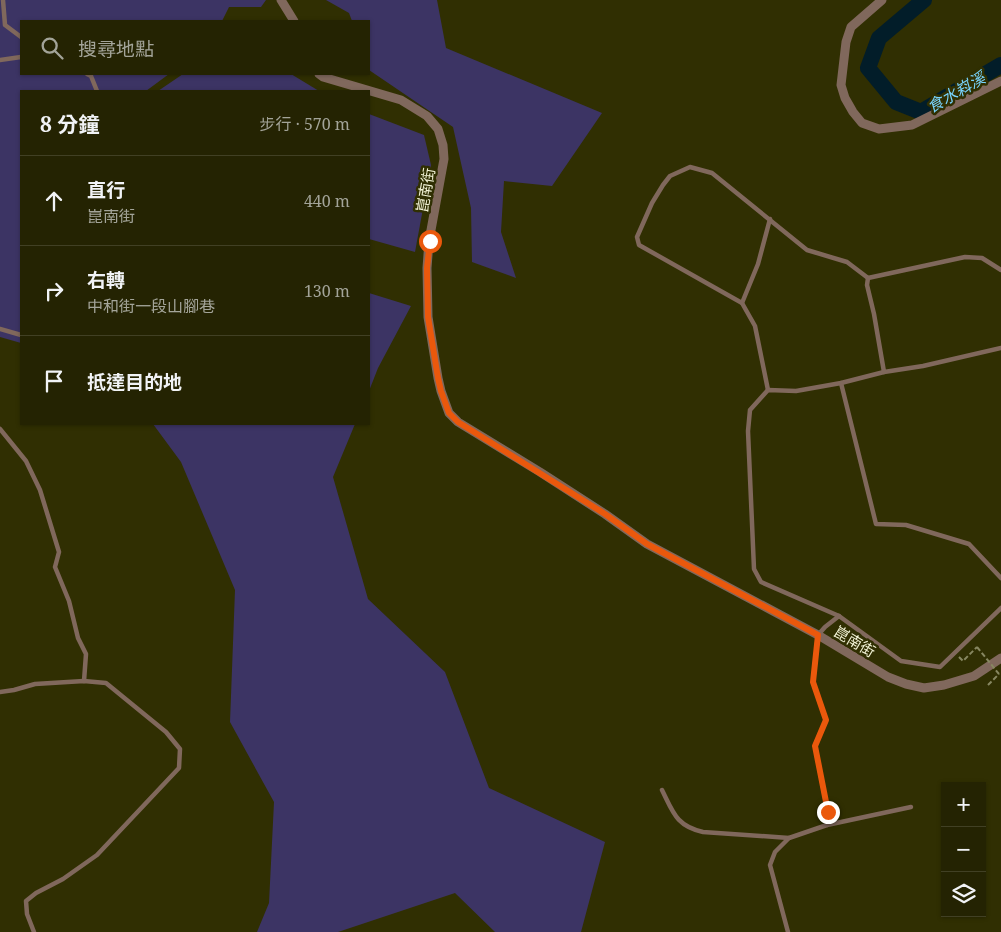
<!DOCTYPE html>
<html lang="zh-TW">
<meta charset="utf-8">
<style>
body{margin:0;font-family:"Noto Serif","Noto Sans TC",serif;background:#2c2b0c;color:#f1f3f6}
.controls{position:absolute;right:15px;bottom:15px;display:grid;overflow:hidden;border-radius:0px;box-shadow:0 1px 4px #0004}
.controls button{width:45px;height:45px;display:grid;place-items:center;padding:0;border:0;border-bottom:1px solid #414024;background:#242302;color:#f1f3f6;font:25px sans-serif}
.stop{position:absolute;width:15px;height:15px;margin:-11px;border:4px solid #ea580c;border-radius:50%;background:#fff}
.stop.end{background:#ea580c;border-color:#fff;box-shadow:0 1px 5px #0008}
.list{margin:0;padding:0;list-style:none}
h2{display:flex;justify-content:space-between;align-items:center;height:65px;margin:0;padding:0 20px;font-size:21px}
h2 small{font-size:16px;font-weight:400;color:#a3a499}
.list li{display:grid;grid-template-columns:32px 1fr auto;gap:15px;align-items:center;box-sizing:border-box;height:90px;padding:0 20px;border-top:1px solid #414024}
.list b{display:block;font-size:19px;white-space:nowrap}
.list p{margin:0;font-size:16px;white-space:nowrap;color:#a3a499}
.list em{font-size:16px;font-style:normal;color:#a3a499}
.icon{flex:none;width:28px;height:28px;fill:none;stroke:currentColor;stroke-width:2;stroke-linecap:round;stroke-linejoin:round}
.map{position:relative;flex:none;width:1001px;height:932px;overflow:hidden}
.search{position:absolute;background:#242302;box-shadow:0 1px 4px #0004;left:20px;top:20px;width:350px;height:55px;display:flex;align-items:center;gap:12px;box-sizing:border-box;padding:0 18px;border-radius:0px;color:#a3a499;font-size:19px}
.panel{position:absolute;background:#242302;box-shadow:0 1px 4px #0004;left:20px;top:90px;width:350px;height:335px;border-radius:0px}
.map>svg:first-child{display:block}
.green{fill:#3c3464}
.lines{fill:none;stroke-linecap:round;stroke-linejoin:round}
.river{stroke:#021d29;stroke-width:16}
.path{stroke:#878761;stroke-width:2;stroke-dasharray:5 2.5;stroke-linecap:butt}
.lane{stroke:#80685c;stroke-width:4.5}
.street{stroke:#80685c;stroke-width:9}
.path-bridge{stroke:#878761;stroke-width:2;stroke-dasharray:5 2.5;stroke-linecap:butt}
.route{stroke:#ea580c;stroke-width:6}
.labels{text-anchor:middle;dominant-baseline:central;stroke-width:5;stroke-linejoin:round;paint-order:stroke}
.street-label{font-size:15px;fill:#f2f3d6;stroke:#302f02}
.water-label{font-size:16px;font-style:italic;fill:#78d4fe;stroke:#302f02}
</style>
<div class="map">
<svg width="1001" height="932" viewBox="0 0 1001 932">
<rect width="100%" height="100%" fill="#302f02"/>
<g class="green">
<polygon points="0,0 266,0 261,7 229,7 222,21 21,21 21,74 169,74 146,91 21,91 21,343 0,337"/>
<polygon points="326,0 437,0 446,48 602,113 552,186 504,181 501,232 516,278 472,262 471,208 453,127 369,70 369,21 352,21 349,13"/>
<polygon points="183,74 291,74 319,91 158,91"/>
<polygon points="369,114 424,135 431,165 415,252 369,239"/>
<polygon points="369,293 411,306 378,368 369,391"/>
<polygon points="153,424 355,424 333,477 368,599 445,672 489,788 605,842 581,932 495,932 455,893 338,932 257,932 269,903 274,802 230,722 235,590 181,462"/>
</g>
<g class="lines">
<polyline class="river" points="924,0 879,38 868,68 896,102 921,112 1001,65"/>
<g class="path">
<polyline points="959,657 963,661 977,647"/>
<polyline points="988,685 999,674"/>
</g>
<g class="lane">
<polyline points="3,0 5,25 21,37"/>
<polyline points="0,60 21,57"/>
<polyline points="87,74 91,76 97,91"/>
<polyline points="868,278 867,285 874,314 884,372"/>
<polyline points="742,303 758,264 770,219"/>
<polyline points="0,329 21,335"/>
<polyline points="841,383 876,524 906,525 969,544 1001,578"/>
<polyline points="768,390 755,326 742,303 639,245 637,237 652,203 663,185 670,176 690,167 712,173 807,250 847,262 868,278 965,257 982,258 1001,270"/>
<polyline points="0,429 26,461 40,490 59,552 55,567 69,601 78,638 86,654 84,681"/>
<polyline points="839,616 901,661 940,667 1001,608"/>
<polyline points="0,692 14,690 35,684 84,681 106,683 166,732 180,749 179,768 97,855 63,879 36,893 26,901 27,914 34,932"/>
<path d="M 662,790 C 673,812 676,826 703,832 L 789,838"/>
<polyline points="827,825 911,807"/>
<polyline points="788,932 770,865 775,852 789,838 827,825 828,813 815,746 826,720 813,682 818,635 825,627 839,616 761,582 754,569 748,431 750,410 768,390 796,391 841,383 884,372 923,366 1001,348"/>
</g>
<g class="street">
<polyline points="281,0 294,21"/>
<polyline points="882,0 851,27 846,42 841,85 845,98 853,112 862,123 879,129 912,125 1001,81"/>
<polyline points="319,74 323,77 401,100 427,116 438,129 443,145 444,159 429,241 427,268 428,317 438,378 441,391 449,413 458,422 540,472 605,514 647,544 818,635 888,677 906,684 924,688 944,685 974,676 1001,658"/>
</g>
<polyline class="path-bridge" points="977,647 999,674"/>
</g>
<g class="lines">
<polyline class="route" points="430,241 427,268 428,317 438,378 441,391 449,413 458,422 605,514 647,544 818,635 813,682 826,720 815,746 828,812"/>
</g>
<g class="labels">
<g class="street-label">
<text transform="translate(425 190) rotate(-80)">崑南街</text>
<text transform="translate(855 641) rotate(31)">崑南街</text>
</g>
<g class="water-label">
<text transform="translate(956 92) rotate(-30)">食水嵙溪</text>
</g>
</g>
</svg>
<div class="controls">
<button>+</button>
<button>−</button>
<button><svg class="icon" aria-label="layers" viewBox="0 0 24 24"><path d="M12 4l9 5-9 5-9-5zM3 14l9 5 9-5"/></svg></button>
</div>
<div class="stop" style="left:430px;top:241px"></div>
<div class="stop end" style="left:828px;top:812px"></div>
<div class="search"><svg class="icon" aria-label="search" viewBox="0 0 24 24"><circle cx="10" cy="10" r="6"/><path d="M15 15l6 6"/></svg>搜尋地點</div>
<section class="panel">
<h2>8 分鐘<small>步行 · 570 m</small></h2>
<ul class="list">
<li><svg class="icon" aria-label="ahead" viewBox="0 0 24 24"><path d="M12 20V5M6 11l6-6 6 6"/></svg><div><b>直行</b><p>崑南街</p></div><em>440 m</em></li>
<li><svg class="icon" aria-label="right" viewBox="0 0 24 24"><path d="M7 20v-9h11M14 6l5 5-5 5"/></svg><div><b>右轉</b><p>中和街一段山腳巷</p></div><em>130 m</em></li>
<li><svg class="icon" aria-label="arrive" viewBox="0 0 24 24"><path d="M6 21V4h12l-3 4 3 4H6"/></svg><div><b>抵達目的地</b></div></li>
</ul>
</section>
</div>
